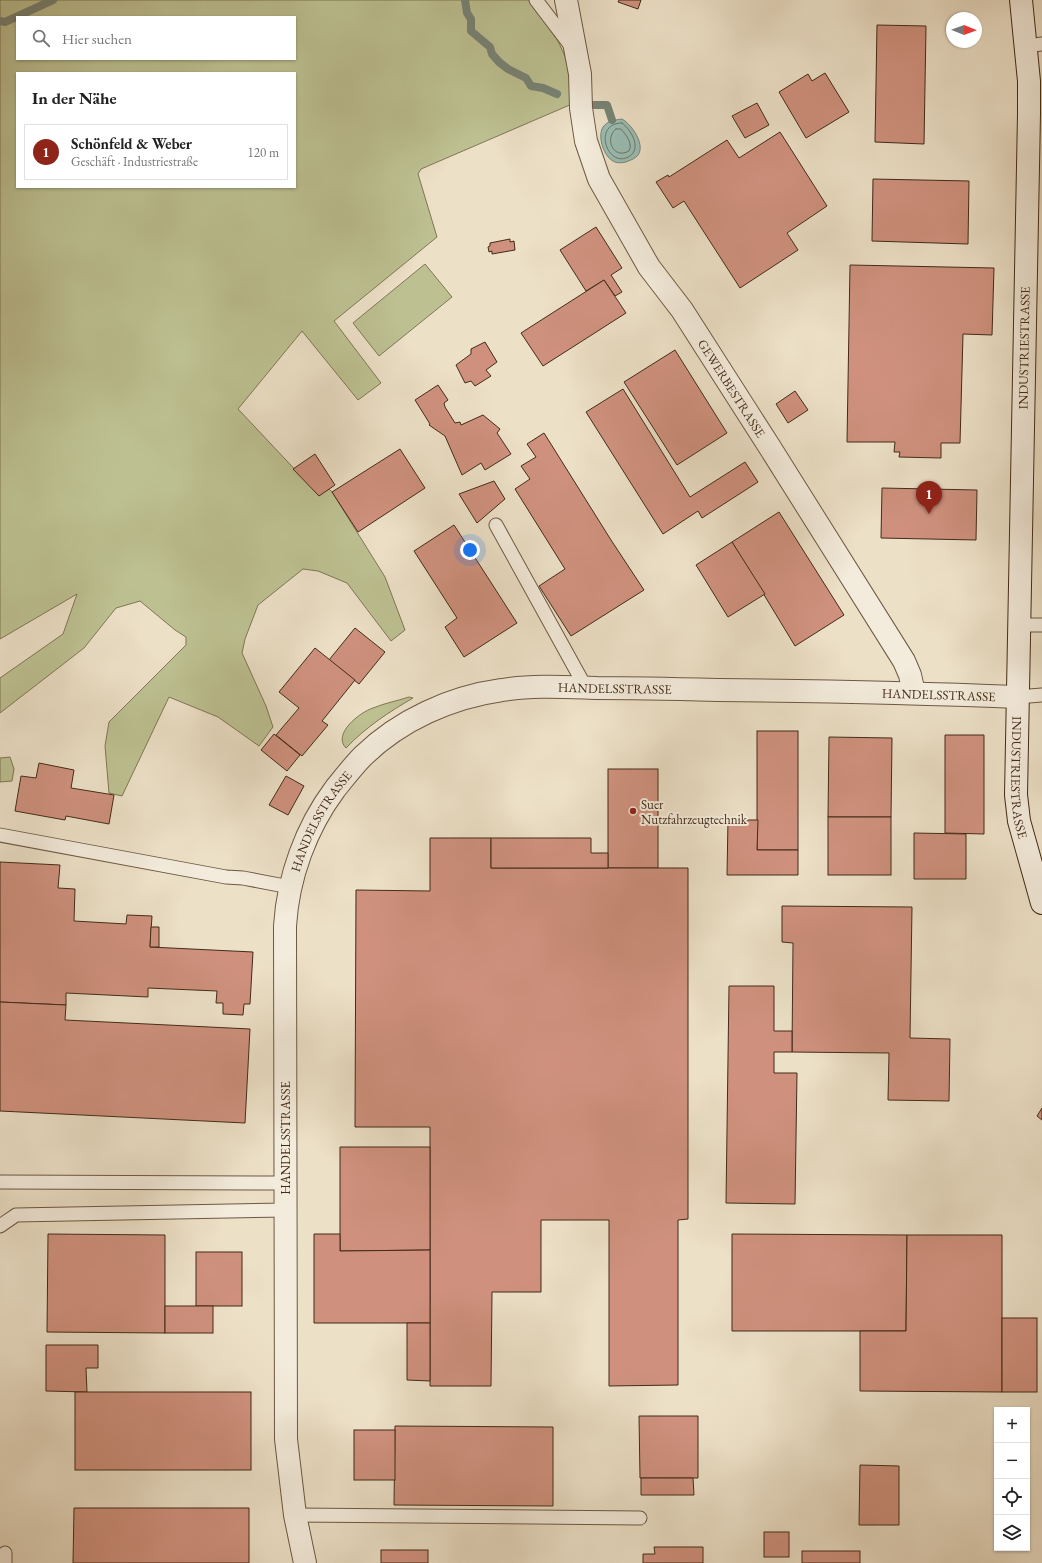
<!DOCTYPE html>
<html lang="de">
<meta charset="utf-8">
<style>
body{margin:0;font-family:"EB Garamond",serif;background:#f6f6f6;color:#222}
.controls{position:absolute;right:12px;bottom:12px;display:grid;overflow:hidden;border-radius:0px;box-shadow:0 1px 3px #0004}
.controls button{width:36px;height:36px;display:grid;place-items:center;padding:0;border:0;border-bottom:1px solid #e0e0e0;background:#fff;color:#222;font:20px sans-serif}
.compass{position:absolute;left:946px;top:12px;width:36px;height:36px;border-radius:50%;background:#fff;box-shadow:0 1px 3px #0004;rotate:91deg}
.you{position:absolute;left:470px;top:550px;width:14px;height:14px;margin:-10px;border:3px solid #fff;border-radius:50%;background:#1a73e8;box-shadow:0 0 0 6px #1a73e833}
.badge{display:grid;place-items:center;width:26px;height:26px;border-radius:50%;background:#8f2418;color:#fff;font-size:13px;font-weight:700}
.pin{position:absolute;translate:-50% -33px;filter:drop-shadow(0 1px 2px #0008)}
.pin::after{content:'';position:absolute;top:21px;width:14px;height:12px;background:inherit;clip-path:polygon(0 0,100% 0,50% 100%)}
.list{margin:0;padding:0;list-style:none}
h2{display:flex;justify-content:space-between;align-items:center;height:52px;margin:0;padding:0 16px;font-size:17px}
h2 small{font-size:13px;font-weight:400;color:#767676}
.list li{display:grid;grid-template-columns:26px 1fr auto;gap:12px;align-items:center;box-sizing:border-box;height:56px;margin:0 8px 8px;padding:0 8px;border:1px solid #e0e0e0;border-radius:0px}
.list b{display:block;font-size:15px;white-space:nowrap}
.list p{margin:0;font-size:13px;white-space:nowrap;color:#767676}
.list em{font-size:13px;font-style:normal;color:#767676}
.icon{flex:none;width:22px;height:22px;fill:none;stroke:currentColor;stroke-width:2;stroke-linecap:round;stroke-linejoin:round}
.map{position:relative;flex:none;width:1042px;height:1563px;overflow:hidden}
.search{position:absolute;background:#fff;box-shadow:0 1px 3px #0004;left:16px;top:16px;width:280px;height:44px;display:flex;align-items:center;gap:10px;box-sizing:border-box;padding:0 14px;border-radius:0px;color:#767676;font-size:15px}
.panel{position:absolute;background:#fff;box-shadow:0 1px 3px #0004;left:16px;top:72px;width:280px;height:116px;border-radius:0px}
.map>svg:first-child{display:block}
.green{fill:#bdc192;stroke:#807654;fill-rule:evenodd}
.water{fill:#99bdb3;stroke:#778375}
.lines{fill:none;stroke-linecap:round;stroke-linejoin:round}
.shore{stroke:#6e7465;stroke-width:1}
.stream{stroke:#778375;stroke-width:8}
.building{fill:#cf917e;stroke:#432b17}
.lane-casing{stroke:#6d5843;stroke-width:15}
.street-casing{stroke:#6d5843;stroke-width:24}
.secondary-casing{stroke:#432b17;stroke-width:24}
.lane{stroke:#f3ebdb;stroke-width:13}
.street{stroke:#f3ebdb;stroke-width:22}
.secondary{stroke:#f3ebdb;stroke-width:22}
.poi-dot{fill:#8f2418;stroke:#f3ebdb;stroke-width:1.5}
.labels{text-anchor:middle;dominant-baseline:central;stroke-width:4;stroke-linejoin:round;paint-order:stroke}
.street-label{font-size:13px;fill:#432b17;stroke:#f3ebdb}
.poi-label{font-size:13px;fill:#432b17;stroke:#f3ebdb;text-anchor:start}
</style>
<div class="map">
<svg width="1042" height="1563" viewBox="0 0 1042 1563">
<rect width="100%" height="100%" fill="#ece0c7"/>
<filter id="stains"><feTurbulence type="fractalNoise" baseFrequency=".005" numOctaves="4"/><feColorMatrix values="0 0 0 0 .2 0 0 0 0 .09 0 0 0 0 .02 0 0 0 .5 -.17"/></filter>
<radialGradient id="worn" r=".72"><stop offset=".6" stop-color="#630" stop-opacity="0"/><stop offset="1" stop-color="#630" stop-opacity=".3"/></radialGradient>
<g class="green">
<path d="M 0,0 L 529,0 L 558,41 L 569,65 L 572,104 L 421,169 L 418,174 L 437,237 L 334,321 L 381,383 L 358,400 L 302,331 L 238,409 L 319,495 L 329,489 L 332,492 L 385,577 L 405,630 L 391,641 L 347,583 L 318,571 L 303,569 L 258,605 L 245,639 L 242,653 L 266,706 L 273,727 L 259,746 L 218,717 L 169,697 L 122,796 L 109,793 L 105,746 L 109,722 L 186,645 L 186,637 L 175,630 L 140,601 L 116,608 L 84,648 L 0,713 L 0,678 L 63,634 L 77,594 L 0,639 ZM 17,17 L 295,17 L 295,59 L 17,59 ZM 17,73 L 295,73 L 295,187 L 17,187 Z"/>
<polygon points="425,264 452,297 379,356 353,323"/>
<path d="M 409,697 L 413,698 C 389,712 366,727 346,748 C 332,734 360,712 373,708 C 385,703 397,701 409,697 Z"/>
<polygon points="10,757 14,769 12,781 0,782 0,758"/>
</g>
<path class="water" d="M 622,119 C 633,125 650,151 633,159 C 627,162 621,164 615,162 C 604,158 597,137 603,127 C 607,121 615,120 622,119 Z"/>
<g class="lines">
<g class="shore">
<path d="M 622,123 C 633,131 643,152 626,158 C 606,165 593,123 622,123 Z"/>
<path d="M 616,129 L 621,129 C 626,135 633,143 629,151 C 613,160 604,138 616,129 Z"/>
</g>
<g class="stream">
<polyline points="465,0 467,13 471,19 471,31 490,47 492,54 499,62 508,69 526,78 531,86 543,88 557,94"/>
<polyline points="0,21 5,22 53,0"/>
<polyline points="593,105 607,105 612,120"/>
</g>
</g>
<g class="building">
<polygon points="619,0 641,0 638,9 618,2"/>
<polygon points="877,25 926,26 924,144 875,142"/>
<polygon points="825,73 849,112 806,138 779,92 808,74 812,81"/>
<polygon points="757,103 769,125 745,138 732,116"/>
<polygon points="780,132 827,206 787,233 798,250 740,288 684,201 673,208 656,182 668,175 669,177 727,140 739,158"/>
<polygon points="873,179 969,181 968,244 872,241"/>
<polygon points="596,227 622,268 611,275 622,292 615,296 604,280 586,291 560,250"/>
<polygon points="510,239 510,242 514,241 515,250 492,254 492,251 489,252 488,247 490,246 490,243"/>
<polygon points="850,265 994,268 992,335 963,334 960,443 941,443 941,458 899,457 900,452 894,452 895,442 847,442"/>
<polygon points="604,280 626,313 543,366 521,333"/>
<polygon points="485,342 497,362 486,370 491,376 475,386 471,381 465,383 456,365 471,354 471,349"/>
<polygon points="675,350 727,433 677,465 624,382"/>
<polygon points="438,385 448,400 444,403 445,407 455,423 460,422 461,425 483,415 500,429 497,433 511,454 485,470 481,463 462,475 445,436 429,425 430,424 415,400"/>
<polygon points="623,389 690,497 745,462 758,482 702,518 698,511 663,534 586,412"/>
<polygon points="795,391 808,410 788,423 776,404"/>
<polygon points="544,433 611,540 644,590 571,636 539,586 565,569 515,489 530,479 521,466 536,457 527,444"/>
<polygon points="400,449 425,488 358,532 332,492"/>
<polygon points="315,454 335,485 319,496 293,469"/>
<polygon points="494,481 505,499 477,523 459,494"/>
<polygon points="882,488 977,490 976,540 881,538"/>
<polygon points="779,512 844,615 795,646 732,542"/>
<polygon points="454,525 517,623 464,657 445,627 457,618 414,551"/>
<polygon points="732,542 765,594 728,617 696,565"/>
<polygon points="355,628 385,652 359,684 329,660"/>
<polygon points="315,648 355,680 322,721 328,725 302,756 276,735 299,708 279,692"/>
<rect x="757" y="731" width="41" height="119"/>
<polygon points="274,734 300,755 287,771 261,750"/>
<polygon points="945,735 984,735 984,834 945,833"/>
<polygon points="829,737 892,738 891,817 828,817"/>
<polygon points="39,763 74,770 71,788 114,795 109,824 66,816 65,820 15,811 21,776 36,778"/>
<rect x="608" y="769" width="50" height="99"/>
<polygon points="286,776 304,786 288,815 269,805"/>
<rect x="828" y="817" width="63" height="58"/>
<polygon points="728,820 758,820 757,850 798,850 798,875 727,875"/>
<polygon points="914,833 966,834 966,879 914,879"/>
<polygon points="430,838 491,838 491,868 688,868 688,1219 678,1220 678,1385 609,1386 609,1220 541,1220 541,1292 492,1292 491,1386 430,1386 430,1127 355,1127 356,890 430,891"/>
<polygon points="491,838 591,838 591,853 608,853 608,868 491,868"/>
<polygon points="0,862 60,865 58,888 75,889 74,921 126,924 127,915 152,916 150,947 253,952 250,1004 244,1004 243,1015 223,1014 223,1003 216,1003 217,991 148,988 148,997 66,993 66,1005 0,1002"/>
<polygon points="782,906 912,907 910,1038 950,1039 949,1101 888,1100 889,1053 792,1052 793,943 782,942"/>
<polygon points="151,927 159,927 159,947 150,947"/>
<polygon points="729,986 774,986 774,1031 792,1031 792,1052 774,1052 774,1073 797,1073 795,1204 726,1203"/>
<polygon points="0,1002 66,1005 65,1020 250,1029 245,1123 0,1111"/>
<polygon points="1042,1108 1042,1120 1037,1116"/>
<polygon points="340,1147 430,1147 430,1250 340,1251"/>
<polygon points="48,1234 165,1235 165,1333 47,1332"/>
<polygon points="314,1234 340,1234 340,1251 430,1250 430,1323 314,1323"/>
<polygon points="732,1234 907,1235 906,1331 732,1331"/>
<polygon points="907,1235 1002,1235 1002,1392 860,1391 860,1331 906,1331"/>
<rect x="196" y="1252" width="46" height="54"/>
<rect x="165" y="1306" width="48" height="27"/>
<rect x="1002" y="1318" width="35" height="74"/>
<polygon points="407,1323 430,1323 430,1381 407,1380"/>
<polygon points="46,1345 98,1345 98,1368 86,1368 87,1392 46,1391"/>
<rect x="75" y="1392" width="176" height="78"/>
<polygon points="639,1416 698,1416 698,1478 640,1478"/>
<polygon points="395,1426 553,1427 553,1506 394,1505"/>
<rect x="354" y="1430" width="41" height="50"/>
<polygon points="860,1465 899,1466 899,1525 859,1525"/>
<polygon points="641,1478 693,1478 694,1495 641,1495"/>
<polygon points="74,1508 249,1508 249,1563 73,1563"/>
<rect x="764" y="1532" width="25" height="25"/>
<polygon points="654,1547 703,1547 703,1563 643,1563 643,1554 655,1554"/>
<rect x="381" y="1550" width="47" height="13"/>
<rect x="802" y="1551" width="58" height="12"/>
</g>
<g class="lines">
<g class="lane-casing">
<g id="lane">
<polyline points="536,0 571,46"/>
<polyline points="1026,46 1042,44"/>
<polyline points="496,525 586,688"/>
<polyline points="1018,625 1042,625"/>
<polyline points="1017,697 1042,695"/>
<polyline points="0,835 226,877 243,878 290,887"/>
<polyline points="0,1182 285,1183"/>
<polyline points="0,1226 16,1215 286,1210"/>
<polyline points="295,1515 640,1518"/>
<polyline points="5,1563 5,1553"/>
</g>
</g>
<g class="street-casing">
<g id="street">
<path id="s1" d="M 566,0 L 580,74 L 581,108 L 586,141 L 599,179 L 649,267 L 682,310 L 769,446 L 904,661 L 910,675 L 914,693"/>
<path id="s2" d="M 305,1563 L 295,1515 L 286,1439 L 285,926 C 288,877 306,828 335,789 C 344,778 353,766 363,756 C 400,720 451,697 502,690 C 533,685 565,687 597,688 C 637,688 678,689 718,690 C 818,691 917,693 1017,697"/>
</g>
</g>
<g class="secondary-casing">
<g id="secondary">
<path id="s3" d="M 1021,0 L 1029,81 L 1029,114 L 1016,795 L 1019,821 L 1042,903"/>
</g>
</g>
<use href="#lane" class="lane"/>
<use href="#street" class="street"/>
<use href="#secondary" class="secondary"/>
</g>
<circle class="poi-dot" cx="633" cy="811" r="4"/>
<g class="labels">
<g class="street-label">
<text transform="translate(1024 348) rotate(-89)">INDUSTRIESTRASSE</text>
<text stroke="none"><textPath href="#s1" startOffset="431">GEWERBESTRASSE</textPath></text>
<text stroke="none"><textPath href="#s2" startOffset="1099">HANDELSSTRASSE</textPath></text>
<text stroke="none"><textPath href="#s2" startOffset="1423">HANDELSSTRASSE</textPath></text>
<text stroke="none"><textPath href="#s3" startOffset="778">INDUSTRIESTRASSE</textPath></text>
<text stroke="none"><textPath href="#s2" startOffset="751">HANDELSSTRASSE</textPath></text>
<text transform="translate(285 1138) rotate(-90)">HANDELSSTRASSE</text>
</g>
<g class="poi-label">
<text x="641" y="804">Suer<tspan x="641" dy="15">Nutzfahrzeugtechnik</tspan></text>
</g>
</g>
<rect width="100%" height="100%" filter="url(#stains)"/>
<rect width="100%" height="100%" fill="url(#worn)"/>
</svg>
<div class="controls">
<button>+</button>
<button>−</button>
<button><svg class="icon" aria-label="locate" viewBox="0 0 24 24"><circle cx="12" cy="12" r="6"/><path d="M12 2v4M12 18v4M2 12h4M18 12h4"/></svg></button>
<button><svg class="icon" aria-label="layers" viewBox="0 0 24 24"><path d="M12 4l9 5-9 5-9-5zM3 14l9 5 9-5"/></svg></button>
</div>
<svg class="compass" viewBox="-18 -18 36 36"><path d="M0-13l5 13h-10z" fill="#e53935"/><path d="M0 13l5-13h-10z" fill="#767676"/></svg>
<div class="you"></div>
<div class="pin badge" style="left:929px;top:514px">1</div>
<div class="search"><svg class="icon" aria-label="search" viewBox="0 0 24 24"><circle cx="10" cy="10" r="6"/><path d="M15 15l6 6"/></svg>Hier suchen</div>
<section class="panel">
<h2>In der Nähe<small></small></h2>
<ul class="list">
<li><span class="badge">1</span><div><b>Schönfeld &amp; Weber</b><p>Geschäft · Industriestraße</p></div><em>120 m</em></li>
</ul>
</section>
</div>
